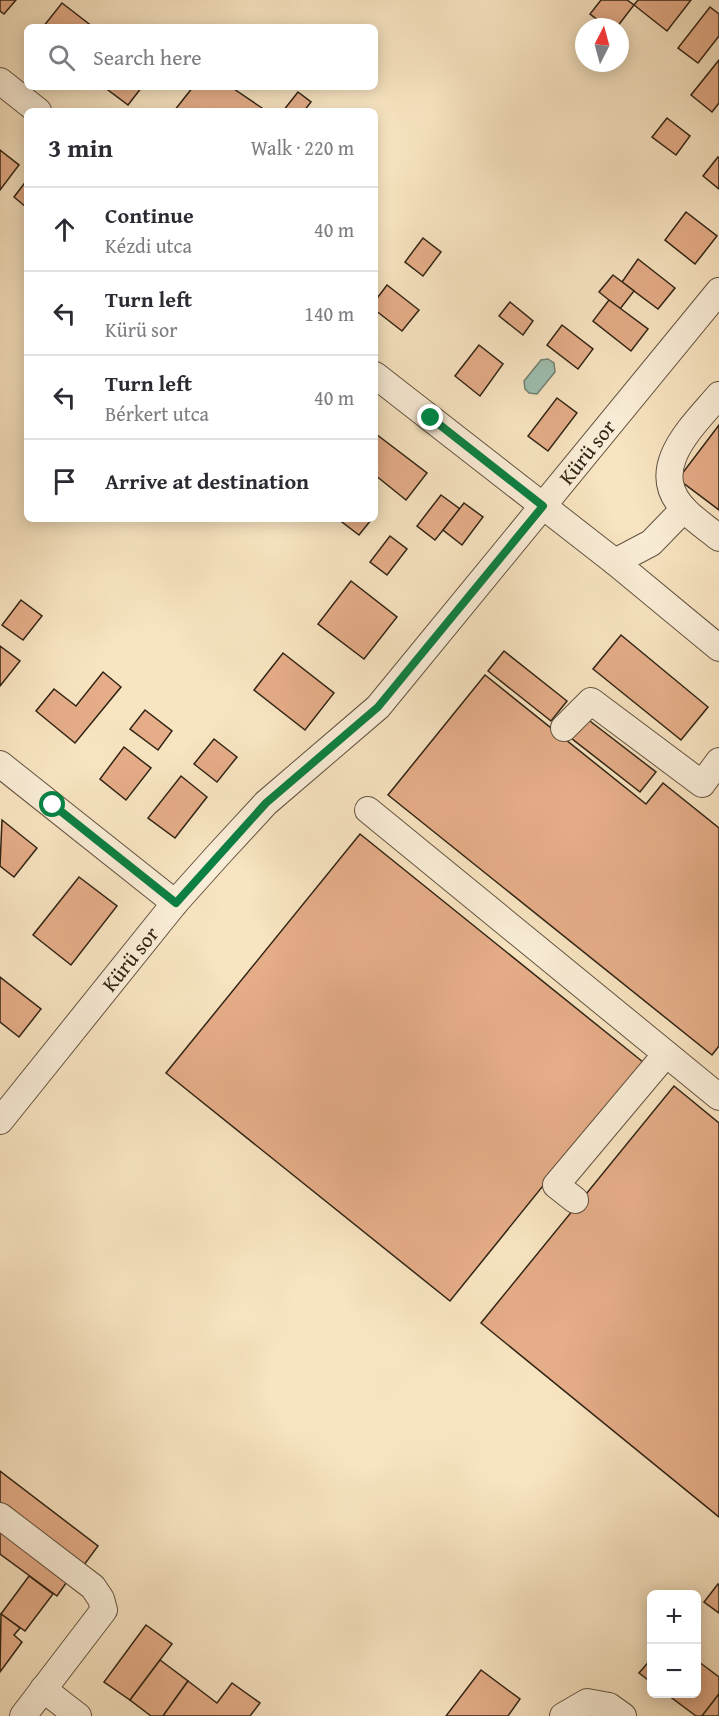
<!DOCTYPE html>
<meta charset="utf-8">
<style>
body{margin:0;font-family:"Gentium Book Plus",serif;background:#f2f2f3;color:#2b2b33}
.controls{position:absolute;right:18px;bottom:18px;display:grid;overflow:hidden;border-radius:9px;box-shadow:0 3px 15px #0003}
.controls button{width:54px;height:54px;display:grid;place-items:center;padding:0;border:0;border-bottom:2px solid #e1e1e2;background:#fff;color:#2b2b33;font:30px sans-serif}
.compass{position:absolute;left:575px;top:18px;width:54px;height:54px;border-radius:50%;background:#fff;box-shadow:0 3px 15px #0003;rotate:6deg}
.stop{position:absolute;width:18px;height:18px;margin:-14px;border:4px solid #0b8043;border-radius:50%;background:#fff}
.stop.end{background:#0b8043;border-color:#fff;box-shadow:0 2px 6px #0008}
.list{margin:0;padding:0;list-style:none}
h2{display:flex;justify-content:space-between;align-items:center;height:78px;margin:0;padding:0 24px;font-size:26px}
h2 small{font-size:20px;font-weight:400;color:#7c7c81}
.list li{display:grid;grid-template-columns:39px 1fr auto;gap:18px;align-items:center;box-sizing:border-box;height:84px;padding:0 24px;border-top:2px solid #e1e1e2}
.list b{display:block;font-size:22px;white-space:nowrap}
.list p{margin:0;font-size:20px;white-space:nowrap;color:#7c7c81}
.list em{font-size:20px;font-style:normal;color:#7c7c81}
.icon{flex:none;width:33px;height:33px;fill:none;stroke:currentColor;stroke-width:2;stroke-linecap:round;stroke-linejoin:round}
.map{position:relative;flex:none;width:719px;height:1716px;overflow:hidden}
.search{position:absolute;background:#fff;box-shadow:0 3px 15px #0003;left:24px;top:24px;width:354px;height:66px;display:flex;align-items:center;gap:15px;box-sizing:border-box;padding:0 21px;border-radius:9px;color:#7c7c81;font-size:22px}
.panel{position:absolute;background:#fff;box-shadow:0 3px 15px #0003;left:24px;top:108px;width:354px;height:414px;border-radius:9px}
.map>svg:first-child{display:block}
.water{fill:#9dbfb1;stroke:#728173;stroke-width:1.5}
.building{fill:#e5ad88;stroke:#312415;stroke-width:1.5}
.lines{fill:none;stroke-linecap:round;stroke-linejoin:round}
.minor-casing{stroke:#635440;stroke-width:28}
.minor{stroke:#faedd7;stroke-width:26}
.route{stroke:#0b8043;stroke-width:8}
.labels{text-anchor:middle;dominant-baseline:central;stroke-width:4.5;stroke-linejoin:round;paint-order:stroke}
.street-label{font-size:21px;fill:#312415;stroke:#faedd7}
</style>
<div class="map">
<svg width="719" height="1716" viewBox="0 0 719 1716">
<rect width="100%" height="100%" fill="#f8e4c1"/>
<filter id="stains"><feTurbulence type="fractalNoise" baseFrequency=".00333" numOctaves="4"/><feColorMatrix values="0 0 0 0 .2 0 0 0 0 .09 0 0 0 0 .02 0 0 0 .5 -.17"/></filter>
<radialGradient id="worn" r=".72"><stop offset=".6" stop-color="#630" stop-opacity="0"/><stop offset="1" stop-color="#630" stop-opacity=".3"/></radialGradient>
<polygon class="water" points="548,359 554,363 555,372 537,394 529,393 525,389 524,381 541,360"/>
<g class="building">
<polygon points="0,0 16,0 4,14 0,11"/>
<polygon points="601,0 627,0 634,5 617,27 607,27 590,14"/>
<polygon points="638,0 691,0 667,31 634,5"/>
<polygon points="62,3 93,27 43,27"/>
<polygon points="710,7 719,14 719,36 698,63 678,48"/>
<polygon points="719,60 719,103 712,112 691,95"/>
<polygon points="104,87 142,87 128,105"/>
<polygon points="193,87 231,87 262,108 259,111 174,111"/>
<polygon points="298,92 311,102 304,111 283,111"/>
<polygon points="667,118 690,136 676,155 652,137"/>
<polygon points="0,150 19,165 0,190"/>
<polygon points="718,157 719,158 719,189 703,176"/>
<polygon points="27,180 27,208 14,197"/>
<polygon points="686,212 717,236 695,264 665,240"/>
<polygon points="423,238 441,252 423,276 405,262"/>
<polygon points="638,259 675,288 658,309 622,282"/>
<polygon points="613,275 634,291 620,309 599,292"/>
<polygon points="387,285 419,310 402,331 375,310 375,301"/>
<polygon points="609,300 648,329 631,351 593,321"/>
<polygon points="510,302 533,321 523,335 499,316"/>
<polygon points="562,325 593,349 578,369 547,345"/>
<polygon points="479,345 503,364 480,396 455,376"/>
<polygon points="557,398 577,413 548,451 528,436"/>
<polygon points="719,425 719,510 678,479"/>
<polygon points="376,434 427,473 406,500 375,475"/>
<polygon points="441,495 460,509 435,540 417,526"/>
<polygon points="464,503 483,517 462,545 443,530"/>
<polygon points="338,519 370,519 371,520 359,535"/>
<polygon points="390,536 407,549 387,575 370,562"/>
<polygon points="351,581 397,617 364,659 318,624"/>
<polygon points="21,600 42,616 23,640 2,625"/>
<polygon points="621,635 708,707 681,740 593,669"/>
<polygon points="0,646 20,661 0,686"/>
<polygon points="504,651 567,701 551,721 488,671"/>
<polygon points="283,653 334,693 305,730 254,690"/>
<polygon points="103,672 121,687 75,743 36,711 54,689 76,706"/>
<polygon points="485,675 646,804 663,783 719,828 719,1046 712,1055 388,795"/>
<polygon points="145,710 172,731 158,750 130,729"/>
<polygon points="586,718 656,772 640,792 571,738"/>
<polygon points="214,739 237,757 217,782 194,764"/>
<polygon points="124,747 151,768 126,800 100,779"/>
<polygon points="181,776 207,797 175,838 148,818"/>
<polygon points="2,820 37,848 14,877 0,866"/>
<polygon points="360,834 643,1062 450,1301 166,1073"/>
<polygon points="79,877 117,906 71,965 33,935"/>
<polygon points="0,977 41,1009 19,1037 0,1022"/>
<polygon points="674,1086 719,1123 719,1517 481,1323"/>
<polygon points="0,1471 98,1546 84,1565 0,1502"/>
<polygon points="0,1527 69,1579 57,1596 0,1554"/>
<polygon points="29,1576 53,1594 25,1631 1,1614"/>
<polygon points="718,1584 719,1585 719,1613 704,1602"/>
<polygon points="1,1614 20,1628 14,1635 22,1642 0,1672"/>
<polygon points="146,1625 172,1644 130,1700 104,1682"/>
<polygon points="652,1658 652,1683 639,1673"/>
<polygon points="160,1660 188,1681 163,1716 151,1716 130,1700"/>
<polygon points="699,1662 719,1677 719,1694 702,1716 696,1716 672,1698 675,1694 696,1694 696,1666"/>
<polygon points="481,1670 520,1699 508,1716 446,1716"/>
<polygon points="188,1681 217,1703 232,1683 260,1703 250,1716 163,1716"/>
<polygon points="719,1694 719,1716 702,1716"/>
</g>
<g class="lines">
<g class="minor-casing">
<g id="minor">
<polyline points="0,81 38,111"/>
<polyline points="375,375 615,562 719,648"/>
<path d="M 719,395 C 692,427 644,470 686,511 C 696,521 708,529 719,538"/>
<polyline points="615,562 651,543 684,509"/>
<polyline points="564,728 591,701 702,784 719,761"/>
<polyline points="0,764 175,903"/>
<polyline points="368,810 719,1097"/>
<polyline points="0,1121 175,903 218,855 266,803 378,707 719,291"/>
<polyline points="575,1200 556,1185 666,1054"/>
<polyline points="0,1516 93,1587 101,1599 104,1610 23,1716"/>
<polyline points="43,1689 78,1716"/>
<polyline points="563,1716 587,1702 609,1706 623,1716"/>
</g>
</g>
<use href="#minor" class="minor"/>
</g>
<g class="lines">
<polyline class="route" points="53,805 176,903 266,803 378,707 543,506 431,418"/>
</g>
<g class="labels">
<g class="street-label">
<text transform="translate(587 452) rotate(-51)">Kürü sor</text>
<text transform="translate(130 959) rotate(-51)">Kürü sor</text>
</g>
</g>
<rect width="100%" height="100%" filter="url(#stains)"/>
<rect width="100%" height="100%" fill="url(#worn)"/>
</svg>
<div class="controls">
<button>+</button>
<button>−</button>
</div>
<svg class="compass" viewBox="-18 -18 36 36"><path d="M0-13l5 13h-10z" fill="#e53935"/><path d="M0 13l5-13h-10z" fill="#7c7c81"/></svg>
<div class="stop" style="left:53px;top:805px"></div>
<div class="stop end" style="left:431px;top:418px"></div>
<div class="search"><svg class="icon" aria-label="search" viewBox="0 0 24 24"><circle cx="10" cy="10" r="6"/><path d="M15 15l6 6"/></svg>Search here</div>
<section class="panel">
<h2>3 min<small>Walk · 220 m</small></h2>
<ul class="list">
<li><svg class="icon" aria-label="ahead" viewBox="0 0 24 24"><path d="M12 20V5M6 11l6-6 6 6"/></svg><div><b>Continue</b><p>Kézdi utca</p></div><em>40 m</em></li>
<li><svg class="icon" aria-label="left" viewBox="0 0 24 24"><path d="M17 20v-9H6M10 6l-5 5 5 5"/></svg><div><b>Turn left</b><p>Kürü sor</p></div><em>140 m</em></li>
<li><svg class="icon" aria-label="left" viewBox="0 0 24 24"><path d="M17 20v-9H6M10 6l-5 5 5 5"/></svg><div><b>Turn left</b><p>Bérkert utca</p></div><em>40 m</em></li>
<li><svg class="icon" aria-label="arrive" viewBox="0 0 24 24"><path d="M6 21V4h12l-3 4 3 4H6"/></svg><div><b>Arrive at destination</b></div></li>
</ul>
</section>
</div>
